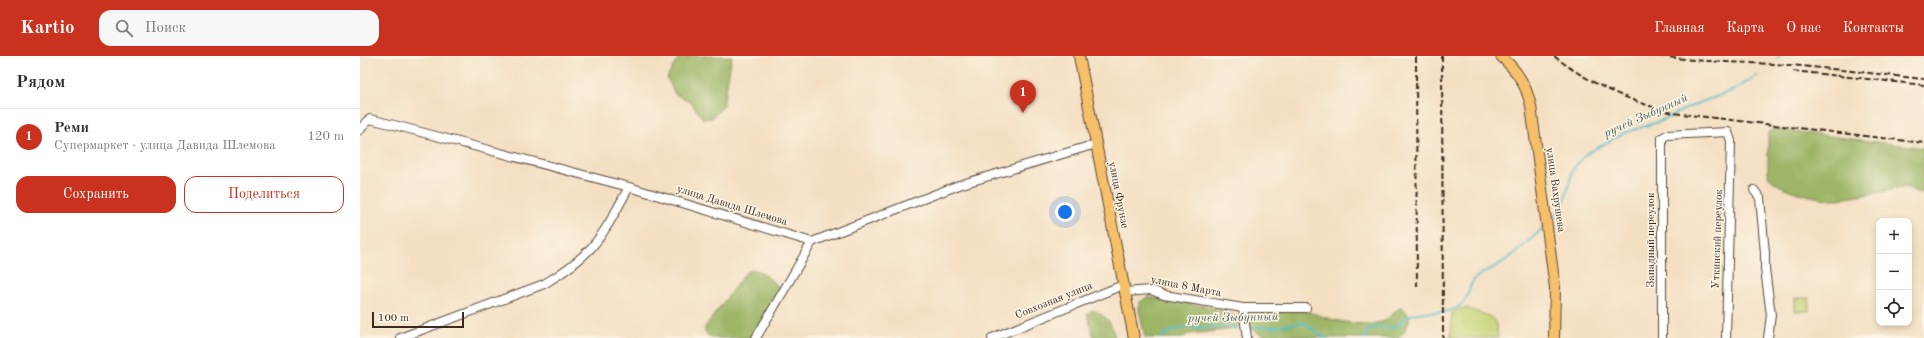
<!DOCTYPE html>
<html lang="ru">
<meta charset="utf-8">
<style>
body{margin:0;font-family:"Old Standard TT",serif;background:#f7f7f7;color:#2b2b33}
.controls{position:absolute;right:12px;bottom:12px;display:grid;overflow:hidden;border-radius:8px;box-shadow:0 2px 6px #0003}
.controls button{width:36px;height:36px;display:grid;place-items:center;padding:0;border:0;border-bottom:1px solid #e1e1e2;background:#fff;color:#2b2b33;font:20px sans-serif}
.scale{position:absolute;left:12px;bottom:10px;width:92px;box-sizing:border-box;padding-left:4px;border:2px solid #3b2a1e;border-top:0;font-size:11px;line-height:14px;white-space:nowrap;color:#3b2a1e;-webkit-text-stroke:3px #fcf5e5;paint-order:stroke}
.you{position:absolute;left:705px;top:156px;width:14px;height:14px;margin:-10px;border:3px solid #fff;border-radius:50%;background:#1a73e8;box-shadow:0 0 0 6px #1a73e833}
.badge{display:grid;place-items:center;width:26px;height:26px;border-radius:50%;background:#c8321e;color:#fff;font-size:13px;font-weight:700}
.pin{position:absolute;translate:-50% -33px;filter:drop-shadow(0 1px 2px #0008)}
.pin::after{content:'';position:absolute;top:21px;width:14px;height:12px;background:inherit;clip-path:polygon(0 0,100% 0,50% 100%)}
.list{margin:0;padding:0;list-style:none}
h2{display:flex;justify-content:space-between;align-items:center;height:52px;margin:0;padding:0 16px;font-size:17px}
h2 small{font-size:13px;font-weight:400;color:#7c7c81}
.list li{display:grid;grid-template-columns:26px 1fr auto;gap:12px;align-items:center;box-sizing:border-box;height:56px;padding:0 16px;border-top:1px solid #e1e1e2}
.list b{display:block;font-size:15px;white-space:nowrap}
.list p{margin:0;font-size:13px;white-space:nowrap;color:#7c7c81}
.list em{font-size:13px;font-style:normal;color:#7c7c81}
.actions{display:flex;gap:8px;padding:12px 16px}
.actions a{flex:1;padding:9px 0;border:1px solid #c8321e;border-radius:12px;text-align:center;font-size:14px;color:#c8321e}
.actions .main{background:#c8321e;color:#fff}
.icon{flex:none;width:22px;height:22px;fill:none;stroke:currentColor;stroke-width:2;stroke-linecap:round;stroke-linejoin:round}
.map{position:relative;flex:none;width:1564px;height:282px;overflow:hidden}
header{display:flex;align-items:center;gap:24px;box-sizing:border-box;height:56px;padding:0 20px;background:#c8321e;color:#fff}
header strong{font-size:19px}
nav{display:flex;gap:22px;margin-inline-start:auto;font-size:14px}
.search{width:280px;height:36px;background:#f7f7f7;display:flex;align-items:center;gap:10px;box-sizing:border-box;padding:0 14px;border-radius:12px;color:#7c7c81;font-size:15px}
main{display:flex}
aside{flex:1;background:#fff}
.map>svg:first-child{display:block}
.green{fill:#c6d374;stroke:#807e49}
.forest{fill:#9cb566;stroke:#6c7042}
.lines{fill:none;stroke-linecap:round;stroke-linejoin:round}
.stream{stroke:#4dbcc3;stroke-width:2}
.minor-casing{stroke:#574537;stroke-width:10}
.major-casing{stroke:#574537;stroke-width:12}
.minor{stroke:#fff;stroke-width:8}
.major{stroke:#f6c06b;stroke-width:10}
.rail{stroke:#3b2a1e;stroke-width:2;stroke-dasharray:6 3;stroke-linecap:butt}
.labels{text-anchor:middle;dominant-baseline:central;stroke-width:3;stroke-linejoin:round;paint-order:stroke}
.street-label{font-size:11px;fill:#3b2a1e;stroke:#fcf5e5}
.water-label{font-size:12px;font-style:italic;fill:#415d58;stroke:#fcf5e5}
</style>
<header>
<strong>Kartio</strong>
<div class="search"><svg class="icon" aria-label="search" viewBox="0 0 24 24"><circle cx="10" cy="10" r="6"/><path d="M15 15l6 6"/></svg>Поиск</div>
<nav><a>Главная</a><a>Карта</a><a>О нас</a><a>Контакты</a></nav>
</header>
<main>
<aside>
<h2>Рядом<small></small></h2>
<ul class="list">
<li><span class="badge">1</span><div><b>Реми</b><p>Супермаркет · улица Давида Шлемова</p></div><em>120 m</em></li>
</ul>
<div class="actions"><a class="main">Сохранить</a><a>Поделиться</a></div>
</aside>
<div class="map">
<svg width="1564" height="282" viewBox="0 0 1564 282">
<rect width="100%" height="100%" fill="#fcf5e5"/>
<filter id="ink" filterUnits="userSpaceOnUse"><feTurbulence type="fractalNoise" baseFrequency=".025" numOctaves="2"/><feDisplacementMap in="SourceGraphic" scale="8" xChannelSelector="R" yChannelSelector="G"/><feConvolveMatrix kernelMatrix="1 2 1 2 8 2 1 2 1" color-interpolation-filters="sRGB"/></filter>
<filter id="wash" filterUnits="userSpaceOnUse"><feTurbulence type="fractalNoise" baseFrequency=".012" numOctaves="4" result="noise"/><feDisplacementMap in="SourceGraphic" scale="16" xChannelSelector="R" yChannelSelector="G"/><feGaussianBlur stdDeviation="0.9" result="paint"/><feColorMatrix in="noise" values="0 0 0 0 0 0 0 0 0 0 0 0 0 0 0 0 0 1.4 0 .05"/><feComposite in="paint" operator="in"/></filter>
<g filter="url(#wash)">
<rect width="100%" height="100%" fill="#f4dfc2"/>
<g class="green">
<rect x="1435" y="242" width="14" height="13"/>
<path d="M 1107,252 C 1125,261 1137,255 1138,282 L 1091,282 L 1092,257 L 1099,253 Z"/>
</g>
<g class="forest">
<polygon points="319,0 372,0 363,51 352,62 343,63 330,45 315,38 307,22"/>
<path d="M 1413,73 L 1564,92 L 1564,137 L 1554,135 L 1547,131 C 1524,135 1500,141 1477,143 C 1460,144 1418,135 1408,120 L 1408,76 Z"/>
<polygon points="393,213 401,216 418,230 419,238 392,282 351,282 345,276 345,271 386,216"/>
<polygon points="787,241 851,251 877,260 880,269 876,273 828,278 821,282 785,282 779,254 779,247"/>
<path d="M 1041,252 C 1056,260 1047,274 1038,282 L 951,282 L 934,279 L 905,280 L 891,273 L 890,267 L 892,260 C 909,256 929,254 947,256 C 954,257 961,260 967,262 C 984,267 1005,270 1022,266 C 1031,264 1032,254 1041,252 Z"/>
<path d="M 732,254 C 747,259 752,267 755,282 L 734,282 L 727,258 Z"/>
</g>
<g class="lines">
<g class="stream">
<polyline points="1416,3 1420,0"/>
<polyline points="1190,165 1203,151 1213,113 1226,98 1264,77 1301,65 1336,48 1372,35 1397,20"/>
<path d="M 887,271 C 898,271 911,272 922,270 C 930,269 938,265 946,268 C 954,272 957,280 966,282"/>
<polyline points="801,282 811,275 823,272 883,271"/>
<path d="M 1005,282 L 1010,272 L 1036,271 C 1058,245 1075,264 1098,251 C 1108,246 1108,233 1113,225 C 1117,219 1125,216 1131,213 C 1152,202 1167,187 1184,171"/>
</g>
</g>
</g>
<g filter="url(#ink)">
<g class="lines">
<g class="minor-casing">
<g id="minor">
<polyline points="0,74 6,66 10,63 38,70 269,131 452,186 599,129 736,88"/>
<polyline points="1394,134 1400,142 1405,197 1405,213 1411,259 1408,282"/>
<polyline points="765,236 791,234 804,239 883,252 946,252"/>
<polyline points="883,252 887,282"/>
<path d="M 40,282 L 184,228 C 201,218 218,206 231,192 C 247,174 258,151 269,131"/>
<polyline points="396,282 452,186"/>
<polyline points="632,282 763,229"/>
<polyline points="1302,282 1302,82 1307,79 1368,76 1371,85 1366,282"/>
</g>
</g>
<g class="major-casing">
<g id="major">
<polyline points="719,0 774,282"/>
<path d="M 1141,0 C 1157,15 1166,28 1171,50 L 1195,232 L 1194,282"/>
</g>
</g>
<use href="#minor" class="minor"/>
<use href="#major" class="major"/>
<g class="rail">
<polyline points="1056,0 1057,233"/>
<polyline points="1082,0 1083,282"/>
<path d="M 1194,0 C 1231,29 1267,44 1313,57 L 1564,87"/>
<path d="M 1301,0 C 1338,6 1375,6 1413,8 C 1463,11 1514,18 1564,23"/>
<polyline points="1433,15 1564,29"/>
</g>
</g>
</g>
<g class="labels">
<g class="street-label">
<text transform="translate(1195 134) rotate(82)">улица Вахрушева</text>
<text transform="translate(758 139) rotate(79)">улица Фрунзе</text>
<text transform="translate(372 150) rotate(17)">улица Давида Шлемова</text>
<text transform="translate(1358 183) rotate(-88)">Уткинский переулок</text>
<text transform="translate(1291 184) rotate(-90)">Западный переулок</text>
<text transform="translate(826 231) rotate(11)">улица 8 Марта</text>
<text transform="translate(694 245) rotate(-22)">Совхозная улица</text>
</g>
<g class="water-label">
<text transform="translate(1286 60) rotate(-24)">ручей Зыбунный</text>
<text transform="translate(873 262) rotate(-1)">ручей Зыбунный</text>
</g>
</g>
</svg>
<div class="controls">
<button>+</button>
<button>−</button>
<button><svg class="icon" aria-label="locate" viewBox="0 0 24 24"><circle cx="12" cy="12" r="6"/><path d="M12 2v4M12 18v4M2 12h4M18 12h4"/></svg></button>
</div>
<div class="scale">100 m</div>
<div class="you"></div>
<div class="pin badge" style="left:663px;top:57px">1</div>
</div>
</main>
